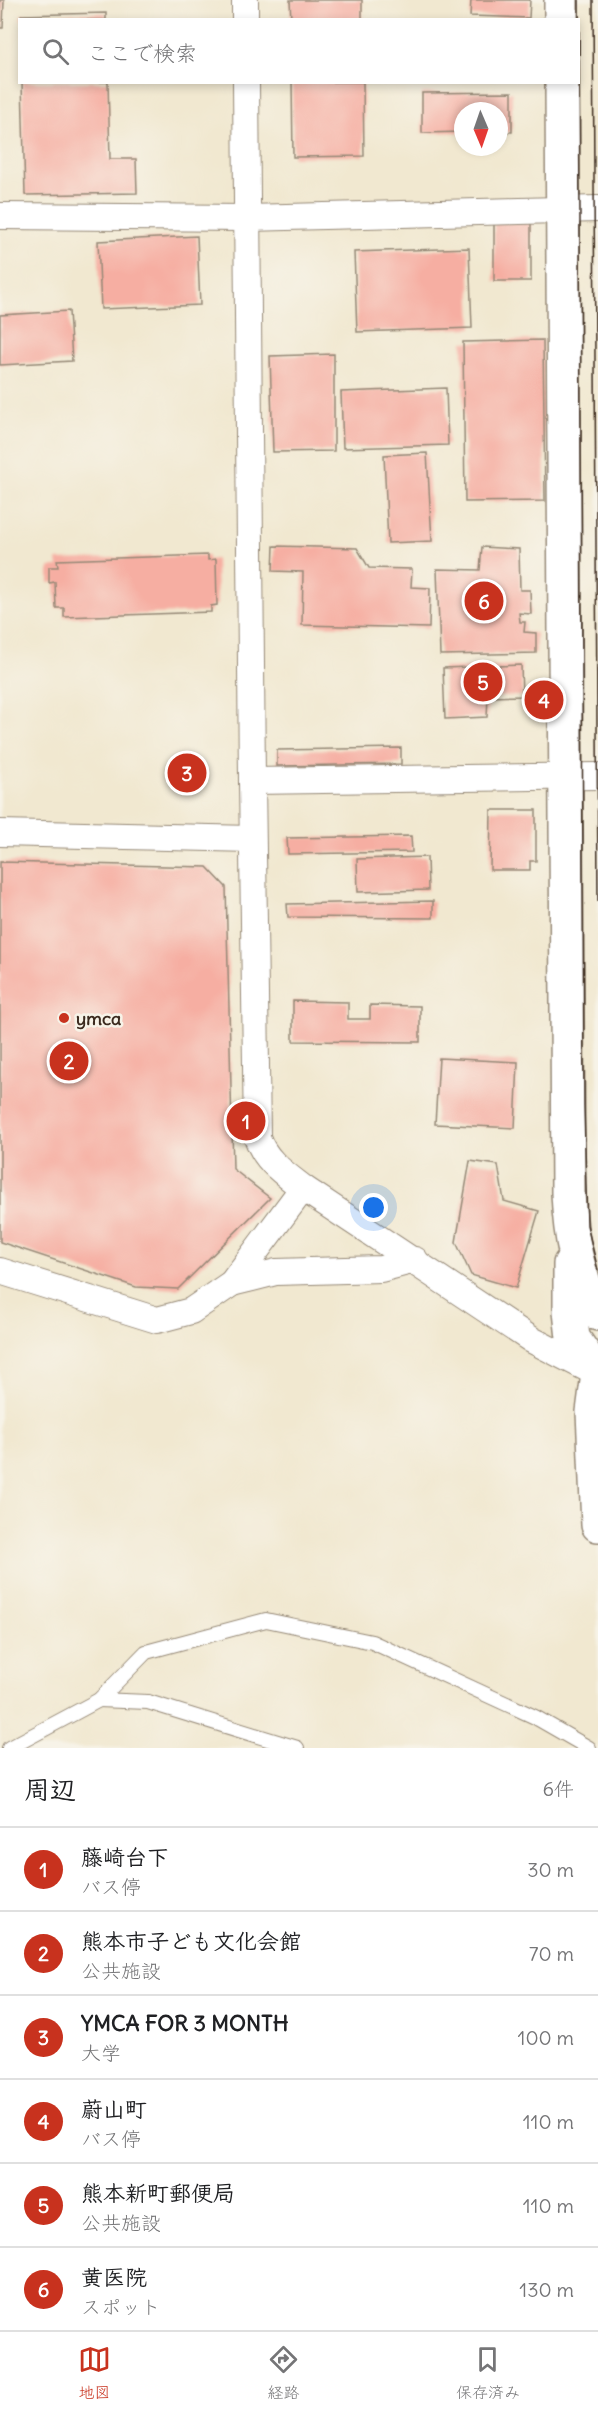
<!DOCTYPE html>
<html lang="ja">
<meta charset="utf-8">
<style>
body{margin:0;font-family:Delius,"Klee One",sans-serif;background:#f2f2f2;color:#202124}
.compass{position:absolute;left:454px;top:102px;width:54px;height:54px;border-radius:50%;background:#fff;box-shadow:0 3px 9px #0003;rotate:178deg}
.you{position:absolute;left:374px;top:1208px;width:21px;height:21px;margin:-15px;border:4px solid #fff;border-radius:50%;background:#1a73e8;box-shadow:0 0 0 9px #1a73e833}
.badge{display:grid;place-items:center;width:39px;height:39px;border-radius:50%;background:#c8321e;color:#fff;font-size:20px;font-weight:700}
.pin{position:absolute;translate:-50% -50%;border:3px solid #fff;box-shadow:0 2px 6px #0006}
.list{margin:0;padding:0;list-style:none}
h2{display:flex;justify-content:space-between;align-items:center;height:78px;margin:0;padding:0 24px;font-size:26px}
h2 small{font-size:20px;font-weight:400;color:#757577}
.list li{display:grid;grid-template-columns:39px 1fr auto;gap:18px;align-items:center;box-sizing:border-box;height:84px;padding:0 24px;border-top:2px solid #e0e0e0}
.list b{display:block;font-size:22px;white-space:nowrap}
.list p{margin:0;font-size:20px;white-space:nowrap;color:#757577}
.list em{font-size:20px;font-style:normal;color:#757577}
.icon{flex:none;width:33px;height:33px;fill:none;stroke:currentColor;stroke-width:2;stroke-linecap:round;stroke-linejoin:round}
.map{position:relative;flex:none;width:598px;height:1748px;overflow:hidden}
.search{position:absolute;background:#fff;box-shadow:0 3px 9px #0003;left:18px;right:18px;top:18px;height:66px;display:flex;align-items:center;gap:15px;box-sizing:border-box;padding:0 21px;border-radius:0px;color:#757577;font-size:22px}
.sheet{height:582px;background:#fff}
nav{display:flex;justify-content:space-around;align-items:center;box-sizing:border-box;height:84px;border-top:2px solid #e0e0e0;background:#fff;font-size:16px;color:#757577}
nav a{display:grid;justify-items:center;gap:3px}
nav .on{color:#c8321e}
.map>svg:first-child{display:block}
.building{fill:#f6aea2}
.lines{fill:none;stroke-linecap:round;stroke-linejoin:round}
.lane-casing{stroke:#968977;stroke-width:16}
.street-casing{stroke:#968977;stroke-width:28}
.secondary-casing{stroke:#968977;stroke-width:36}
.lane{stroke:#fff;stroke-width:14}
.street{stroke:#fff;stroke-width:26}
.secondary{stroke:#fff;stroke-width:33}
.tram{stroke:#3b2a1e;stroke-width:1.5}
.poi-dot{fill:#c8321e;stroke:#f7f3e8;stroke-width:2}
.labels{text-anchor:middle;dominant-baseline:central;stroke-width:5;stroke-linejoin:round;paint-order:stroke}
.poi-label{font-size:18px;font-weight:bold;fill:#3b2a1e;stroke:#f7f3e8;text-anchor:start}
</style>
<div class="map">
<svg width="598" height="1748" viewBox="0 0 598 1748">
<rect width="100%" height="100%" fill="#f7f3e8"/>
<filter id="ink" filterUnits="userSpaceOnUse"><feTurbulence type="fractalNoise" baseFrequency=".0167" numOctaves="2"/><feDisplacementMap in="SourceGraphic" scale="12" xChannelSelector="R" yChannelSelector="G"/><feConvolveMatrix kernelMatrix="1 2 1 2 8 2 1 2 1" color-interpolation-filters="sRGB"/></filter>
<filter id="wash" filterUnits="userSpaceOnUse"><feTurbulence type="fractalNoise" baseFrequency=".008" numOctaves="4" result="noise"/><feDisplacementMap in="SourceGraphic" scale="24" xChannelSelector="R" yChannelSelector="G"/><feGaussianBlur stdDeviation="1.35" result="paint"/><feColorMatrix in="noise" values="0 0 0 0 0 0 0 0 0 0 0 0 0 0 0 0 0 1.4 0 .05"/><feComposite in="paint" operator="in"/></filter>
<g filter="url(#wash)">
<rect width="100%" height="100%" fill="#f1e8d0"/>
<g id="blocks">
<g class="building">
<polygon points="0,0 4,0 3,28 0,28"/>
<polygon points="290,0 362,0 362,20 291,20"/>
<polygon points="471,0 530,0 529,18 470,16"/>
<polygon points="106,13 106,20 21,20 21,15"/>
<polygon points="22,82 108,82 110,159 136,159 137,193 25,195"/>
<polygon points="292,82 363,82 364,156 293,157"/>
<polygon points="512,92 512,132 499,132 499,111 463,111 463,132 422,133 422,93"/>
<rect x="494" y="222" width="37" height="59"/>
<polygon points="197,236 200,305 101,309 98,241"/>
<polygon points="469,248 472,328 357,332 354,252"/>
<polygon points="69,311 72,361 0,365 0,315"/>
<polygon points="543,340 545,501 465,502 463,342"/>
<polygon points="334,354 334,451 273,452 270,356"/>
<polygon points="446,388 448,445 343,448 341,392"/>
<polygon points="427,453 432,541 388,543 384,455"/>
<polygon points="274,546 357,548 369,568 412,569 411,587 430,588 429,628 302,625 303,572 273,571"/>
<polygon points="482,547 519,549 520,590 530,590 531,614 519,613 520,622 525,622 524,632 536,633 536,653 440,655 437,569 480,570"/>
<polygon points="208,555 208,560 216,559 217,605 211,606 211,612 64,617 64,608 56,608 55,582 49,583 49,567 58,567 57,560"/>
<polygon points="521,665 522,696 488,697 487,717 445,719 443,668"/>
<polygon points="401,748 401,764 277,766 277,750"/>
<polygon points="491,810 536,810 536,861 530,861 530,870 490,870"/>
<polygon points="411,836 412,852 288,854 287,838"/>
<polygon points="427,857 428,890 358,892 357,859"/>
<polygon points="0,862 207,867 226,887 233,1169 270,1198 178,1289 136,1287 0,1242"/>
<polygon points="433,901 433,918 288,917 287,904"/>
<polygon points="293,1001 348,1002 348,1019 370,1019 370,1005 420,1006 420,1042 293,1041"/>
<polygon points="439,1058 518,1062 515,1128 435,1124"/>
<polygon points="470,1161 498,1165 504,1201 539,1211 516,1288 471,1275 456,1242"/>
</g>
</g>
</g>
<g filter="url(#ink)">
<use href="#blocks" fill-opacity="0" stroke="#968977" stroke-width="1.5"/>
<g class="lines">
<g class="lane-casing">
<g id="lane">
<polyline points="99,1700 148,1702 297,1748"/>
<polyline points="9,1748 99,1700 146,1652 266,1620 372,1642 535,1717 589,1748"/>
</g>
</g>
<g class="street-casing">
<g id="street">
<polyline points="245,0 245,20"/>
<path d="M 246,82 L 252,781 L 257,1137 C 265,1161 284,1173 303,1188 L 532,1340 L 598,1374"/>
<polyline points="0,216 248,218 598,209"/>
<polyline points="252,781 598,776"/>
<polyline points="0,833 252,839"/>
<polyline points="0,1271 157,1320 191,1311 232,1283 303,1188"/>
<polyline points="232,1283 276,1272 381,1269 415,1260"/>
</g>
</g>
<g class="secondary-casing">
<g id="secondary">
<polyline points="561,0 561,20"/>
<path d="M 562,82 L 568,1193 C 570,1237 577,1275 598,1314"/>
<polyline points="570,1264 570,1311 573,1338 598,1374"/>
<polyline points="598,1374 593,1412 598,1525"/>
</g>
</g>
<use href="#lane" class="lane"/>
<use href="#street" class="street"/>
<use href="#secondary" class="secondary"/>
<g class="tram">
<polyline points="579,0 584,1106 587,1225 598,1270"/>
<polyline points="593,0 598,901"/>
</g>
</g>
</g>
<circle class="poi-dot" cx="64" cy="1018" r="6"/>
<g class="labels">
<g class="poi-label">
<text x="76" y="1018">ymca</text>
</g>
</g>
</svg>
<svg class="compass" viewBox="-18 -18 36 36"><path d="M0-13l5 13h-10z" fill="#e53935"/><path d="M0 13l5-13h-10z" fill="#757577"/></svg>
<div class="you"></div>
<div class="pin badge" style="left:246px;top:1121px">1</div>
<div class="pin badge" style="left:69px;top:1061px">2</div>
<div class="pin badge" style="left:187px;top:773px">3</div>
<div class="pin badge" style="left:544px;top:700px">4</div>
<div class="pin badge" style="left:483px;top:682px">5</div>
<div class="pin badge" style="left:484px;top:601px">6</div>
<div class="search"><svg class="icon" aria-label="search" viewBox="0 0 24 24"><circle cx="10" cy="10" r="6"/><path d="M15 15l6 6"/></svg>ここで検索</div>
</div>
<section class="sheet">
<h2>周辺<small>6件</small></h2>
<ul class="list">
<li><span class="badge">1</span><div><b>藤崎台下</b><p>バス停</p></div><em>30 m</em></li>
<li><span class="badge">2</span><div><b>熊本市子ども文化会館</b><p>公共施設</p></div><em>70 m</em></li>
<li><span class="badge">3</span><div><b>YMCA FOR 3 MONTH</b><p>大学</p></div><em>100 m</em></li>
<li><span class="badge">4</span><div><b>蔚山町</b><p>バス停</p></div><em>110 m</em></li>
<li><span class="badge">5</span><div><b>熊本新町郵便局</b><p>公共施設</p></div><em>110 m</em></li>
<li><span class="badge">6</span><div><b>黄医院</b><p>スポット</p></div><em>130 m</em></li>
</ul>
</section>
<nav>
<a class="on"><svg class="icon" aria-label="map" viewBox="0 0 24 24"><path d="M3 6l6-2 6 2 6-2v14l-6 2-6-2-6 2zM9 4v14M15 6v14"/></svg>地図</a>
<a><svg class="icon" aria-label="directions" viewBox="0 0 24 24"><path d="M12 3l9 9-9 9-9-9zM9 14v-3h6M13 9l2 2-2 2"/></svg>経路</a>
<a><svg class="icon" aria-label="saved" viewBox="0 0 24 24"><path d="M7 4h10v16l-5-4-5 4z"/></svg>保存済み</a>
</nav>
